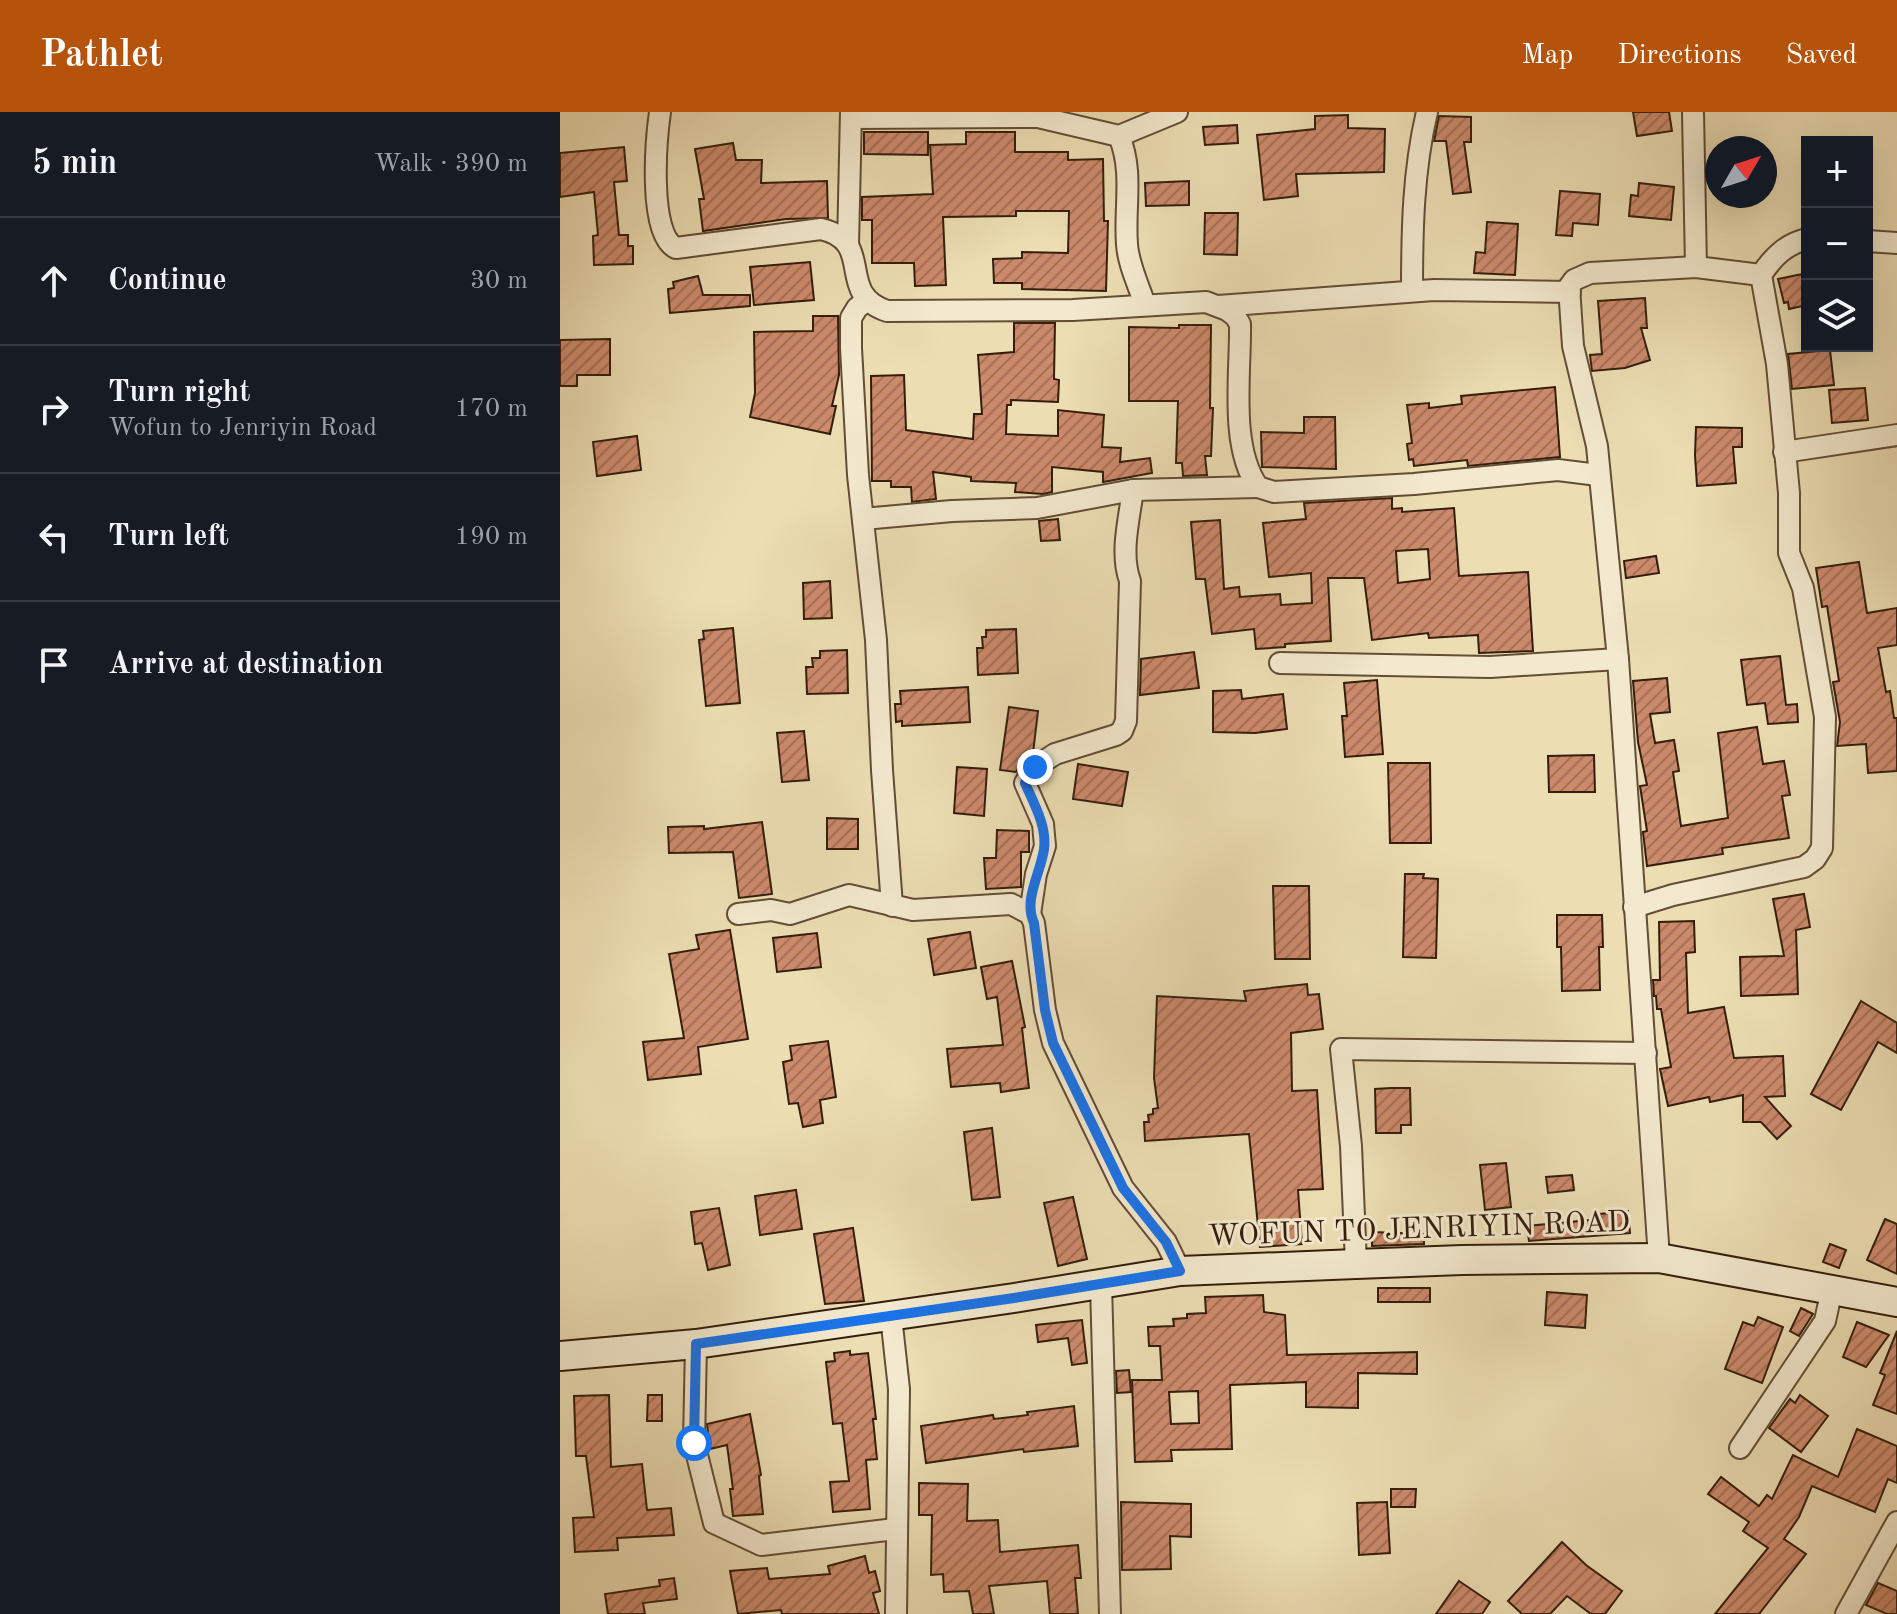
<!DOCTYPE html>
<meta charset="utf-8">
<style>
body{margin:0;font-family:"Old Standard TT",serif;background:#242831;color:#f1f3f6}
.controls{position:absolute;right:24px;top:24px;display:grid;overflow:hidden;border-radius:0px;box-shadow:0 8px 32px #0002}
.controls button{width:72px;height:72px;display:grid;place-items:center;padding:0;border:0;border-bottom:2px solid #363941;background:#171b24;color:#f1f3f6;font:40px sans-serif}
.compass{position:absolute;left:1145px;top:24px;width:72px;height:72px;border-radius:50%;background:#171b24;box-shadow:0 8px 32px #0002;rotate:51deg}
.stop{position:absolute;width:24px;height:24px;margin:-18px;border:6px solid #1a73e8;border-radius:50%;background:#fff}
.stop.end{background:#1a73e8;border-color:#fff;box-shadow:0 2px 8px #0008}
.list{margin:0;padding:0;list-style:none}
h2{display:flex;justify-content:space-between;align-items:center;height:104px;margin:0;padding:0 32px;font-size:34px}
h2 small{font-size:26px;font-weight:400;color:#9ea1a6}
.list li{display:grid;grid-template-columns:52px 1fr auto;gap:24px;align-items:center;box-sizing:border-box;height:128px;padding:0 32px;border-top:2px solid #363941}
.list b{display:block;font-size:30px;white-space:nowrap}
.list p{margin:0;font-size:26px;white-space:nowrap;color:#9ea1a6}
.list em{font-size:26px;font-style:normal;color:#9ea1a6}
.icon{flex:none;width:44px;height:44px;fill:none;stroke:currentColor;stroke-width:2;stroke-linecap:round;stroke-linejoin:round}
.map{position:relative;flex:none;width:1337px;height:1502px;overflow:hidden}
header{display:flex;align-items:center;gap:48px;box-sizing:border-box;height:112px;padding:0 40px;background:#b45309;color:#fff}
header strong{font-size:38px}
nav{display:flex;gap:44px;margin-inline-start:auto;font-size:28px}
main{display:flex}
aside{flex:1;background:#171b24}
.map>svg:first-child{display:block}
.building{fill:url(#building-hatch);stroke:#351d0b;stroke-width:2;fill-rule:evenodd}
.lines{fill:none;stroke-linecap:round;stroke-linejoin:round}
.street-casing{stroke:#634d35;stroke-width:24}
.secondary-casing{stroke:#351d0b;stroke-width:32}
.street{stroke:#f3e9ce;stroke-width:20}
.secondary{stroke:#f3e9ce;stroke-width:28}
.route{stroke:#1a73e8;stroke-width:10}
.labels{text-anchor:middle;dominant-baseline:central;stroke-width:6;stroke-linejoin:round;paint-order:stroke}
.street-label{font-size:30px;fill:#351d0b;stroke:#f3e9ce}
</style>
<header>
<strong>Pathlet</strong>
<nav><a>Map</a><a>Directions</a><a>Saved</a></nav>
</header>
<main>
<aside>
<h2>5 min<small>Walk · 390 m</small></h2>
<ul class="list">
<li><svg class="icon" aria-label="ahead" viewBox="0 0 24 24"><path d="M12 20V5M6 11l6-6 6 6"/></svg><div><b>Continue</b></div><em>30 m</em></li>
<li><svg class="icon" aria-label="right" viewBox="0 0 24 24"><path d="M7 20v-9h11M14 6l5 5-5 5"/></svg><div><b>Turn right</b><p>Wofun to Jenriyin Road</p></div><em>170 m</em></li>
<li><svg class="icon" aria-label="left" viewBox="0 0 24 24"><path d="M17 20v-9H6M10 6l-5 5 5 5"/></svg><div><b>Turn left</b></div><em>190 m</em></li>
<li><svg class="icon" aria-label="arrive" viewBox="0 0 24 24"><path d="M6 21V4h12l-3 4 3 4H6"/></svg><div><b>Arrive at destination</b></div></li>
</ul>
</aside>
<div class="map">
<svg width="1337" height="1502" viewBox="0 0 1337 1502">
<defs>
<pattern id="building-hatch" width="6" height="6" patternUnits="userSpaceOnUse" patternTransform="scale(2)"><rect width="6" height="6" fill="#cc8a6c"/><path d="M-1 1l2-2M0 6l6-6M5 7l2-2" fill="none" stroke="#a67057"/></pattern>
</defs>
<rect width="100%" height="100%" fill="#ecddb3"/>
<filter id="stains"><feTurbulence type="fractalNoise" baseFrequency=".0025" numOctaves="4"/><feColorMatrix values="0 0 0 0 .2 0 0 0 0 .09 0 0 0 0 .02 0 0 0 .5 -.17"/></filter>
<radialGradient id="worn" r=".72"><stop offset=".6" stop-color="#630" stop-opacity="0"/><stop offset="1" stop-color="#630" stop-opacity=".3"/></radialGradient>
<g class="building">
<polygon points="1073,0 1109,0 1112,19 1077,24"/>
<polygon points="788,3 788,16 825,17 824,60 736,62 738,84 704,88 697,23 755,17 755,4"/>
<polygon points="879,4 911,5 911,30 904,30 911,80 893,82 886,29 874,29"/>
<polygon points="677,13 678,31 645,33 643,15"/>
<polygon points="304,20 368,20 368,43 304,42"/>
<polygon points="406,20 455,20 455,40 508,40 508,48 543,47 544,109 548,109 546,179 462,177 462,171 434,171 433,147 462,146 462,140 508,141 509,99 456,99 456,104 383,105 386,173 355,174 354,151 312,151 312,108 302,108 302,85 373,82 370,33 406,32"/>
<polygon points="173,31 176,48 202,48 201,71 267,69 268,106 226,107 143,119 139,87 144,87 135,37"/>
<polygon points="64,35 67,69 54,70 59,123 68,123 68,134 73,134 73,152 34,153 33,124 38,123 34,80 0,85 0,41"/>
<polygon points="629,69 629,93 586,94 585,71"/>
<polygon points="1079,71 1114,75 1111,108 1069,104 1071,83 1078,84"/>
<polygon points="1000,79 1040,82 1038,113 1013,111 1012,124 996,123"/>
<polygon points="645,101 678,101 677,143 644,142"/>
<polygon points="927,110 958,112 955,163 914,161 916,140 925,141"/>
<polygon points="250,150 254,188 194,193 190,155"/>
<polygon points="1247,161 1247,193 1229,197 1228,190 1224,191 1218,167"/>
<polygon points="138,164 143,183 190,183 190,194 110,201 108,177 114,176 113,170"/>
<polygon points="1085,186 1087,216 1081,216 1090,248 1065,256 1032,259 1030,243 1042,242 1038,189"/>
<polygon points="253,204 278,204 279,263 272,294 276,294 270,322 190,305 195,281 194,220 253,219"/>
<polygon points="454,211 495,211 494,267 499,268 498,290 451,288 451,293 447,293 446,322 498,324 498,298 544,303 542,335 561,336 560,350 590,346 592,361 543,370 543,360 492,355 492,380 483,382 455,380 456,371 411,369 411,365 373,360 376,387 352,390 351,375 331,375 331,369 312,369 311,264 344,263 346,318 413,327 414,302 422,302 418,243 454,240"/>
<polygon points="619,213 651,213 650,296 653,296 651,344 645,344 647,363 623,364 622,351 616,351 618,289 569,289 569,215 619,216"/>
<polygon points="50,227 50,263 17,263 17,274 0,274 0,228"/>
<polygon points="1270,238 1274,273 1232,277 1228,242"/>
<polygon points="995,275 1000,345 908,354 907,348 854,354 853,347 849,348 847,332 852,331 847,293 869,291 869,296 902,292 901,284"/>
<polygon points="1305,276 1308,308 1272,311 1269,278"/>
<polygon points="744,305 775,305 776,357 702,355 701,320 744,321"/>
<polygon points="1136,315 1182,316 1182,335 1173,335 1176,371 1137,374 1135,343"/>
<polygon points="77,324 81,358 37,364 33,330"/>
<path d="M 832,386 L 832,397 L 842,396 L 842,400 L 894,396 L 899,464 L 968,460 L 973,539 L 919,541 L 918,523 L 869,526 L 868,521 L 812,528 L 804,466 L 768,466 L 771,529 L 725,532 L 725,535 L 696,537 L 694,517 L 652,522 L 645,467 L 636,467 L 631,410 L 660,408 L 664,477 L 679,475 L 680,485 L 720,482 L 721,493 L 752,491 L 751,461 L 709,465 L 703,411 L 746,407 L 744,391 ZM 868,437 L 870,467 L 838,471 L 836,439 Z"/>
<polygon points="498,407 500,428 481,429 479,409"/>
<polygon points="1096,444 1099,461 1066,466 1064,449"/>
<polygon points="1299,450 1307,501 1337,496 1337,533 1318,536 1326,580 1330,579 1334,606 1337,606 1337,659 1308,661 1306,632 1277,634 1280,610 1273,570 1279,569 1267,494 1262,495 1256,456"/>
<polygon points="270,469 272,506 244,507 243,471"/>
<polygon points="173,516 180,591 146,594 139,528 144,527 143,519"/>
<polygon points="456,517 458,561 418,563 417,536 423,536 422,525 426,525 426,518"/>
<polygon points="287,538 288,581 247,582 246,555 253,555 252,546 260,546 260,539"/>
<polygon points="634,540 639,576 580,583 581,547"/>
<polygon points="1220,544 1226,593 1237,592 1238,610 1208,612 1205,591 1187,593 1181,548"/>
<polygon points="1107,566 1110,600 1090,602 1095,631 1114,628 1119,659 1113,660 1121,714 1168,706 1158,621 1197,615 1203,652 1224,649 1230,683 1222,684 1229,726 1162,736 1163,742 1087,754 1083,720 1087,719 1080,674 1087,673 1078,630 1073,569"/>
<polygon points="817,568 823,642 785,645 782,604 787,604 784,571"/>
<polygon points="408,575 410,610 342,614 342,609 336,610 335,592 341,592 340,579"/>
<polygon points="681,578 682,587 723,582 727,617 695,621 653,620 653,579"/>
<polygon points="449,595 478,599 473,641 464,648 456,660 440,658"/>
<polygon points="244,619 249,668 222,670 217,621"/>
<polygon points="1034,643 1035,680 989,680 988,644"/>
<polygon points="828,651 870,651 871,731 830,731"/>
<polygon points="518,652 568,660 562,694 513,687"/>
<polygon points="397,655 427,657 424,704 394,701"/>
<polygon points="267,706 298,707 298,737 267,737"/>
<polygon points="202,710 212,782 179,786 173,740 109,741 108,715 144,714 144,717"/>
<polygon points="437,718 469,719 469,740 461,740 461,775 426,777 424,746 436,746"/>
<polygon points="845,762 864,762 863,766 878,767 876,846 843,845"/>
<polygon points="713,774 749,774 750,847 715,847"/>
<polygon points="1244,782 1250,815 1236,818 1238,882 1181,884 1180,845 1224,844 1213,787"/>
<polygon points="997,803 1042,803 1043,835 1039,835 1040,878 1002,879 1001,835 997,835"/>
<polygon points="1134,809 1135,840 1126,841 1128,901 1164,895 1174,946 1223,944 1225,984 1205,985 1231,1014 1217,1027 1201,1010 1183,1010 1183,983 1150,990 1149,985 1108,994 1100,957 1111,955 1101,897 1097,897 1096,884 1094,884 1093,868 1100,868 1099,810"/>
<polygon points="170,818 188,927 138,935 141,962 88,968 83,930 124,926 109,842 139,837 136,823"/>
<polygon points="410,820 416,856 374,863 368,827"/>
<polygon points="257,821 261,855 217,860 213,826"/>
<polygon points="452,849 465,915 462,916 469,976 441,980 440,971 391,975 387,937 443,933 437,885 427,887 421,855"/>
<polygon points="747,872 748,883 759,882 763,917 731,921 732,979 757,978 763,1077 738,1078 742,1132 700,1135 689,1022 585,1029 584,1010 589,1010 588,1003 593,1002 593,997 598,996 594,966 597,884 686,889 684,879"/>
<polygon points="1301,889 1337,911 1337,941 1318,930 1281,998 1251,982"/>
<polygon points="268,929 276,985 260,988 263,1011 243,1015 238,991 229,992 223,950 232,948 230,934"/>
<polygon points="831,976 850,976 851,1013 841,1013 841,1021 816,1021 815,977"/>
<polygon points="432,1016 440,1085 412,1088 404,1020"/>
<polygon points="946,1051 951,1095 925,1098 920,1053"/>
<polygon points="1012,1063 1014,1078 988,1081 986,1065"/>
<polygon points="236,1078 242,1117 200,1123 195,1084"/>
<polygon points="513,1085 527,1147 498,1154 484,1091"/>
<polygon points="159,1096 170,1153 148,1158 142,1131 135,1132 131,1100"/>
<polygon points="1068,1099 1070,1121 969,1129 967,1114 1041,1107 1040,1102"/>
<polygon points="1325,1107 1337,1112 1337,1162 1307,1148"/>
<polygon points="293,1116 304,1189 265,1192 254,1122"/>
<polygon points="812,1120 864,1122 864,1132 812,1134"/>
<polygon points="1270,1132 1286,1138 1279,1156 1263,1150"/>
<rect x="818" y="1176" width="52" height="14"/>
<polygon points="987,1180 1027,1183 1025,1216 985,1213"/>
<path d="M 703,1183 L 704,1200 L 725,1203 L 727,1243 L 857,1240 L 857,1262 L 798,1261 L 798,1296 L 746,1295 L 746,1270 L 670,1273 L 672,1337 L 611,1338 L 612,1349 L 575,1350 L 572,1268 L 602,1268 L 600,1234 L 589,1234 L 588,1215 L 614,1214 L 613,1207 L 627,1206 L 627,1202 L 646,1201 L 645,1185 ZM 638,1279 L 639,1311 L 611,1312 L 609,1280 Z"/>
<polygon points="1241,1196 1253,1202 1239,1224 1230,1219"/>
<polygon points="1198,1205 1223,1215 1202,1271 1165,1257 1183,1210 1194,1214"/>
<polygon points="522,1208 527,1251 512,1253 508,1226 478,1230 476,1213"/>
<polygon points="1297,1210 1329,1223 1306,1255 1283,1245"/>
<polygon points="1337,1219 1337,1302 1313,1293 1325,1263 1320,1261"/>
<polygon points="290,1239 290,1243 308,1241 316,1307 313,1307 317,1347 306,1348 310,1397 273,1400 270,1370 289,1369 282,1311 273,1312 266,1250 275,1249 274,1241"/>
<polygon points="569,1258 571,1280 557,1281 556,1259"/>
<polygon points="49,1283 51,1355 82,1352 87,1398 111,1396 114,1423 57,1426 58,1438 15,1440 13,1406 34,1405 26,1344 16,1344 14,1284"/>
<polygon points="88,1283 102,1283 102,1309 87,1309"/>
<polygon points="1240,1283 1268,1304 1241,1340 1209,1316 1230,1287 1235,1291"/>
<polygon points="514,1294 518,1334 464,1340 463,1337 366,1351 361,1314 433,1303 434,1307 468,1303 467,1300"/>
<polygon points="190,1302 201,1363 199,1364 203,1402 173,1404 170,1377 173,1377 167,1333 150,1337 147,1312"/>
<polygon points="1297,1317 1337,1334 1337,1371 1328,1367 1315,1400 1252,1374 1239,1405 1224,1427 1246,1442 1199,1502 1155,1502 1208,1436 1183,1419 1189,1410 1148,1382 1161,1365 1199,1394 1207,1383 1212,1387 1233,1343 1278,1365"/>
<polygon points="359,1371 408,1372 407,1409 438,1408 440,1440 518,1433 521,1466 515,1466 518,1502 490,1502 487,1469 429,1474 434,1502 413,1502 409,1479 384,1480 383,1462 371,1463 372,1403 359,1403"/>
<polygon points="831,1377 856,1377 855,1395 831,1395"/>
<polygon points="561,1390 631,1392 631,1425 610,1424 611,1457 562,1458"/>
<polygon points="827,1390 830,1441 799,1443 797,1391"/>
<polygon points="1002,1430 1026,1453 1062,1479 1045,1502 1031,1502 1007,1484 990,1502 962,1502 948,1489"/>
<polygon points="305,1444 309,1461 315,1459 320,1479 313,1481 319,1502 222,1502 221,1498 178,1502 170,1459 207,1456 209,1467 270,1462 268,1454"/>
<polygon points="114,1466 117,1487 83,1491 85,1502 48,1502 45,1482 100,1474 99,1468"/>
<polygon points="899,1469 930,1490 922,1502 876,1502"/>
<polygon points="1318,1471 1337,1479 1337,1502 1327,1502 1306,1493"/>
</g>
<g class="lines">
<g class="street-casing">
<g id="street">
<path d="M 100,0 C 96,28 88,123 116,136 L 261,117 C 317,130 274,181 327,199 L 513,198 L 646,190 L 667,198 L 675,204 L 680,212 C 681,260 669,334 698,375 L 714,380 L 854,372 L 998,358 L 1038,363"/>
<polyline points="1133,0 1136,155"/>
<polyline points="291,6 478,5 559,24 617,0"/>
<path d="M 559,24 C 574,60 564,95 567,132 C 568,152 579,174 585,193"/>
<polyline points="1307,129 1337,131"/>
<polyline points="288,133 291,0"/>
<path d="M 852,179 C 852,119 853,59 867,0"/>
<polyline points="306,189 297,196 291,206 291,236 298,363 316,528 322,658 332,794"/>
<polyline points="658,194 874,178 1010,180"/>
<polyline points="1224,340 1337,323"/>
<polyline points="303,407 392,399 477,396 573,378 698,375"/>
<polyline points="720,551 930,555 1058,547"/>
<path d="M 1074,795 L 1113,783 L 1244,755 L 1255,747 L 1262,736 L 1265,605 L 1243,476 L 1229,441 L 1229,381 L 1217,252 L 1201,163 C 1213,145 1226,132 1247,127"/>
<polyline points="178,802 211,798 230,802 289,783 353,798 451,792 470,802 474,811 485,898 493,931 563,1076 606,1130 620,1159"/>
<path d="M 470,802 L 476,762 L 485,734 L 483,712 L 465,671 L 475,655 L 495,642 L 556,623 L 562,619 L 566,609 L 570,469 C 560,441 569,408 573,378"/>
<polyline points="1099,1146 1058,547 1037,334 1013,234 1009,175 1014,168 1030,161 1136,155 1201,163"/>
<polyline points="796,1152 791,1034 781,937 1086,941"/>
<polyline points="541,1172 550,1502"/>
<polyline points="331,1204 339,1277 336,1502"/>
<polyline points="136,1232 134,1331 154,1411 201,1433 335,1417"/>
<polyline points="1180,1336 1265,1209 1272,1177"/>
<polyline points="1286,1502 1337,1410"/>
</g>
</g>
<g class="secondary-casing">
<polyline id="secondary" points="0,1244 136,1232 454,1186 620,1159 796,1152 902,1148 1099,1146 1337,1190"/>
</g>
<use href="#street" class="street"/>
<use href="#secondary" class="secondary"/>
</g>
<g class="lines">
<path class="route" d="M 134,1331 L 136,1232 L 454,1186 L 620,1159 L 606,1130 L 563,1076 L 493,931 L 485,898 L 474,811 C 463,788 481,760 484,737 C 487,714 474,692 465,671 L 475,655"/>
</g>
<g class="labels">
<g class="street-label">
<text transform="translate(859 1118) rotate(-2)">WOFUN TO JENRIYIN ROAD</text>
</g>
</g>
<rect width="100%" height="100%" filter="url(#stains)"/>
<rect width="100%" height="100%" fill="url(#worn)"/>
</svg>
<div class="controls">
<button>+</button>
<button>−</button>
<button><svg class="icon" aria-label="layers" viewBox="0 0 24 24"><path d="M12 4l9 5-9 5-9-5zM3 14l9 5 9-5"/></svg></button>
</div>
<svg class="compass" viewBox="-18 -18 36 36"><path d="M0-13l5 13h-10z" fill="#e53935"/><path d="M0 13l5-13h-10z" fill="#9ea1a6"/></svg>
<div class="stop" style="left:134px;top:1331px"></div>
<div class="stop end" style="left:475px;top:655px"></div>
</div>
</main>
